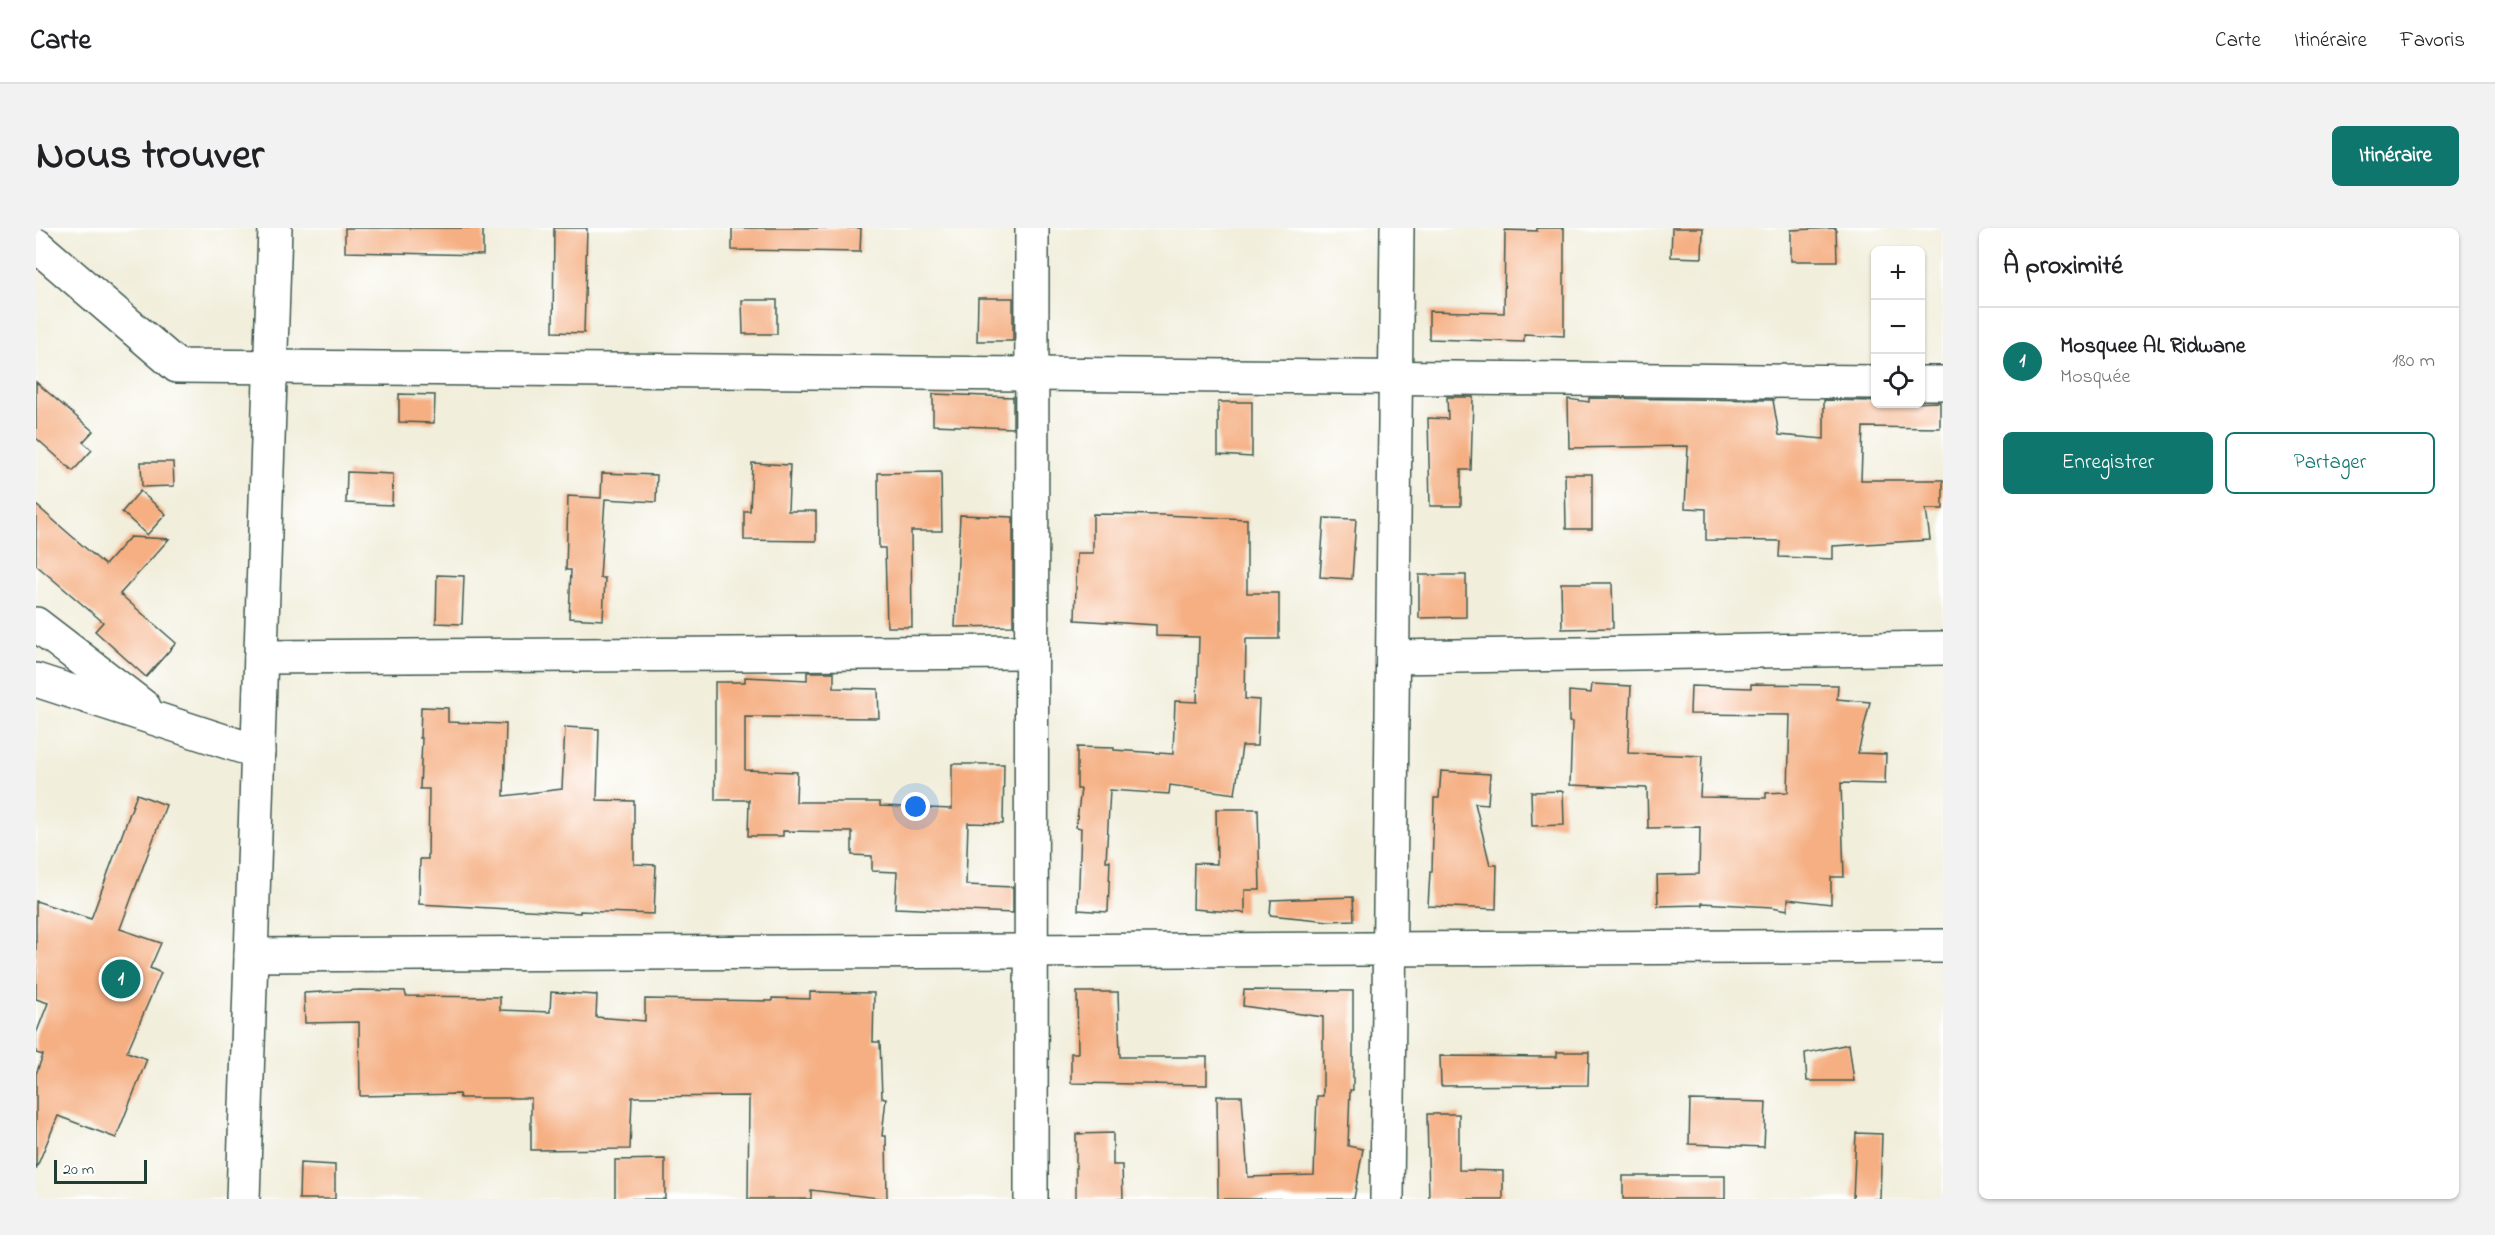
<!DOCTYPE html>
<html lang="fr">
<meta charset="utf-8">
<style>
body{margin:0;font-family:"Indie Flower",sans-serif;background:#f2f2f2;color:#202124}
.controls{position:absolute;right:18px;top:18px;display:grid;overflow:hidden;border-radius:9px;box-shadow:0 2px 4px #0004}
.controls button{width:54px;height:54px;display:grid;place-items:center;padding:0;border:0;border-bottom:2px solid #e0e0e0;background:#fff;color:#202124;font:30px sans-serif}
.scale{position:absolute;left:18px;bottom:15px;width:93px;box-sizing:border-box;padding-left:6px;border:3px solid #1f3d34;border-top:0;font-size:16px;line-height:21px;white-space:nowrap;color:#1f3d34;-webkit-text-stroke:4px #fff;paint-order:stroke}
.you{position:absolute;left:880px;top:579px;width:21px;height:21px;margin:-15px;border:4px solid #fff;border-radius:50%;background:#1a73e8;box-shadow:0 0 0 9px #1a73e833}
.badge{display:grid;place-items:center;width:39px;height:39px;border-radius:50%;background:#0f766e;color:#fff;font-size:20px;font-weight:700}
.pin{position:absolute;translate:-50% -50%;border:3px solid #fff;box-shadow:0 2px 6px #0006}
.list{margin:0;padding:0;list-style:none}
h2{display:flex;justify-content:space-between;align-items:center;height:78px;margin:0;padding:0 24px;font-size:26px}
h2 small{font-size:20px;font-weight:400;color:#757577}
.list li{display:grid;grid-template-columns:39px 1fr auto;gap:18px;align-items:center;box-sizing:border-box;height:108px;padding:0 24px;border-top:2px solid #e0e0e0}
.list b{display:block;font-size:22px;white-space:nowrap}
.list p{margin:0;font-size:20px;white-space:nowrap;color:#757577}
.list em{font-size:20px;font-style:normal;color:#757577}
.actions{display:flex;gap:12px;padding:18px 24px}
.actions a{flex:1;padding:14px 0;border:2px solid #0f766e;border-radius:9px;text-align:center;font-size:21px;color:#0f766e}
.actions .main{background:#0f766e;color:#fff}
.icon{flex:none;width:33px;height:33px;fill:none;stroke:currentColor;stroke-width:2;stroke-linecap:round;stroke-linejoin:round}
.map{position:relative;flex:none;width:1907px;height:971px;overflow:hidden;border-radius:9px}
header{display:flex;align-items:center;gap:36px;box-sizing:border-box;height:84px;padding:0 30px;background:#fff;border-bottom:2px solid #e0e0e0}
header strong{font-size:28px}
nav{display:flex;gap:33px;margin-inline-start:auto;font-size:21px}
.intro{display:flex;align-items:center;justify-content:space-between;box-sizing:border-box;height:144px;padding:0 36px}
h1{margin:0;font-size:42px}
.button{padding:15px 27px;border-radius:9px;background:#0f766e;color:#fff;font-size:21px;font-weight:700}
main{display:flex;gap:36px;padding:0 36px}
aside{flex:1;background:#fff;border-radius:9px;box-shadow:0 2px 4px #0004}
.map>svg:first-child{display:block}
.building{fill:#f5af82}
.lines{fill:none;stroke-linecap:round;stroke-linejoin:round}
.street-casing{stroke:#3e584d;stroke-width:36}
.secondary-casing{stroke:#3e584d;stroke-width:36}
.street{stroke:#fff;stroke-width:33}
.secondary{stroke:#fff;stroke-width:33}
</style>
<header>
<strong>Carte</strong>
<nav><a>Carte</a><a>Itinéraire</a><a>Favoris</a></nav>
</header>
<div class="intro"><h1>Nous trouver</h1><a class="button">Itinéraire</a></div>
<main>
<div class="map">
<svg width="1907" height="971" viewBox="0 0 1907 971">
<rect width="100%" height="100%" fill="#fff"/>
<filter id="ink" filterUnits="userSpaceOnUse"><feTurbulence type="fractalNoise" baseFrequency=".0167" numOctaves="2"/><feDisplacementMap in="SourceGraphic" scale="12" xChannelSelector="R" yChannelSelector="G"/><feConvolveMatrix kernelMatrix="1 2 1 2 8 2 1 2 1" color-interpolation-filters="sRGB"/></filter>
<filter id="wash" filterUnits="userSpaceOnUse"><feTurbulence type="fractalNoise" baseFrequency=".008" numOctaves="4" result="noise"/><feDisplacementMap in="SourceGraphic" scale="24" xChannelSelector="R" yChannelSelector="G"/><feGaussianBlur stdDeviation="1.35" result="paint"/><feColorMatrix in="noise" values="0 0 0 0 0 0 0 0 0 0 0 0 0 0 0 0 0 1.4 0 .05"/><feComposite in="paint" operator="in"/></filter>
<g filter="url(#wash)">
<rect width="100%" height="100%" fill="#f1eedb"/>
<g id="blocks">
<g class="building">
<polygon points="309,0 447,0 447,27 309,24"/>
<polygon points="518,0 551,0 548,105 517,104"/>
<polygon points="696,0 825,0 824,24 696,22"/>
<polygon points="1501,0 1528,0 1528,108 1488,106 1488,114 1393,111 1393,83 1468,85 1469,2 1501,3"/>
<polygon points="1636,0 1667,0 1666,30 1635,29"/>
<polygon points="1800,0 1801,33 1755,33 1755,2"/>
<polygon points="942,70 977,70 977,113 941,113"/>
<polygon points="706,72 741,72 741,106 707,106"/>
<polygon points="0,154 57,203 47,214 56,222 37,243 0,210"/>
<polygon points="363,166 399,167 398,195 363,194"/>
<polygon points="897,166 977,169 977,200 897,197"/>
<polygon points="1411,169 1437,169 1435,242 1425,242 1425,278 1394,278 1392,190 1412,191"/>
<polygon points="1553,170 1737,172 1743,207 1788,211 1788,172 1839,173 1839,176 1904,174 1904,200 1827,199 1825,252 1907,252 1907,281 1890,281 1894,312 1797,318 1797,331 1743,329 1744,313 1670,312 1670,281 1649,280 1652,218 1533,220 1532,171 1553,174"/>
<polygon points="1182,174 1216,174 1216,229 1182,227"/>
<polygon points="105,234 137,234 138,258 106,259"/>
<polygon points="716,235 754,237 752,283 780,283 780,313 708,312 708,283 714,283"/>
<polygon points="311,244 357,246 356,277 310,275"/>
<polygon points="905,244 906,303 875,303 876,399 851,399 849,320 843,320 842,245"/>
<polygon points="566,245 621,247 620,274 569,271 564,350 569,350 567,392 533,390 535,342 530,342 532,268 565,270"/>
<polygon points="1529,246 1556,246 1556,301 1530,301"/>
<polygon points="104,263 130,286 111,307 86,284"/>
<polygon points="0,277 69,337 94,309 133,311 84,366 140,415 110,449 59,403 67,394 0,337"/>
<polygon points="1057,286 1127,287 1211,291 1211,365 1243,365 1243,411 1210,411 1209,471 1223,472 1221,518 1206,518 1199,566 1134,557 1133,566 1074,562 1070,633 1074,633 1072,684 1042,682 1045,600 1040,599 1045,561 1041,561 1041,519 1078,520 1078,522 1137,526 1139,473 1161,474 1163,409 1120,408 1120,397 1039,392 1041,325 1057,325"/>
<polygon points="924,287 977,289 977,398 919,399"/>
<polygon points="1288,290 1320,291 1316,351 1284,349"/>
<polygon points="401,347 428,348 426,396 400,395"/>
<polygon points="1383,347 1430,347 1430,389 1383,390"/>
<polygon points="1525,355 1576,355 1577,400 1526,401"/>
<polygon points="771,444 798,444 798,460 842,461 843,490 709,489 709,542 761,544 760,574 844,574 844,578 916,581 916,536 968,536 967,596 932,595 930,657 977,659 977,685 859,680 861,644 836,643 836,628 816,627 816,604 747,603 747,608 712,608 713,572 679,572 679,454 709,454 709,449 771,452"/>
<polygon points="1556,456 1595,458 1592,525 1666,528 1664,569 1730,570 1730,565 1752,564 1754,487 1654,486 1655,458 1715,460 1715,456 1802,457 1801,471 1834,474 1822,525 1850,526 1849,556 1805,555 1808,649 1795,649 1795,676 1752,671 1752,682 1736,679 1666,675 1666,677 1622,678 1621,647 1663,646 1664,599 1612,600 1611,560 1534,557 1536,494 1533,494 1533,463 1555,465"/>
<polygon points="385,479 412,480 412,494 470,496 468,568 526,561 529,499 563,501 561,572 598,573 598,636 620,637 618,686 544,683 544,685 383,676 384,631 392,631 393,561 384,561 386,510 384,510"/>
<polygon points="1405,543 1454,546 1452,576 1439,575 1454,637 1461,637 1460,681 1392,678 1394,644 1396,644 1398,570 1403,570"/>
<polygon points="1527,563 1528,597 1496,598 1495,564"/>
<polygon points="101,566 130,577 84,701 125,715 114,740 125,745 91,824 111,831 80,910 22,888 0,941 0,846 7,827 0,825 0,806 12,775 0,771 0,673 55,691"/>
<polygon points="1180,581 1222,581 1224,662 1209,662 1209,685 1157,681 1158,635 1181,636"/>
<polygon points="1317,669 1318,692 1293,693 1234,687 1235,672"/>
<polygon points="324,762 369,763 370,768 464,769 464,782 514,784 515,764 561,767 560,789 609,793 609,771 736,773 736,770 774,771 774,764 838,765 837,814 844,814 846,870 850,870 846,908 850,908 851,971 775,962 775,971 712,971 713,868 596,869 594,921 495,922 495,870 424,870 423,866 324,868 323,794 269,795 268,765"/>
<polygon points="1208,762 1317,763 1317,862 1314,862 1312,918 1327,921 1318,971 1182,971 1181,868 1206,868 1212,949 1278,947 1281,868 1287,868 1287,789 1207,778"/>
<polygon points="1041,764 1082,764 1084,829 1171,829 1171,857 1035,855 1035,825 1042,825"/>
<polygon points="1813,816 1818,853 1771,853 1769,825"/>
<polygon points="1521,824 1553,824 1552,857 1405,858 1404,828 1521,829"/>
<polygon points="1654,872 1730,874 1728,919 1653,916"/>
<polygon points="1391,886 1423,886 1423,942 1467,943 1467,971 1393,971"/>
<polygon points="1077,905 1077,937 1086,937 1087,971 1040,971 1040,906"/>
<polygon points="1820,905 1846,906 1844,971 1817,971"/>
<polygon points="629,931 629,971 579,971 579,932"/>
<polygon points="264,935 299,937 299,971 263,971"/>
<rect x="1587" y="948" width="102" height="23"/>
</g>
</g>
</g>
<g filter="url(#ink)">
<use href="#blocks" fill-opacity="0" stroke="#3e584d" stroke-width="1.5"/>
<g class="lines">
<g class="street-casing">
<g id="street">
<polyline points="0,17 141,138 1840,154"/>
<polyline points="1884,155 1907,155"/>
<polyline points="0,396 108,479"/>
<polyline points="225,429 995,424"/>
<polyline points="1357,429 1907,420"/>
<polyline points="0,452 222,524"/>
<polyline points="215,727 1907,718"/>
<polyline points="995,971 996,0"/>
<polyline points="1351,971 1361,0"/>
</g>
</g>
<g class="secondary-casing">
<polyline id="secondary" points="207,971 239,0"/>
</g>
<use href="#street" class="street"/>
<use href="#secondary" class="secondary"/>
</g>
</g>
</svg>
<div class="controls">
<button>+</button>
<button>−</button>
<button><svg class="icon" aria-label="locate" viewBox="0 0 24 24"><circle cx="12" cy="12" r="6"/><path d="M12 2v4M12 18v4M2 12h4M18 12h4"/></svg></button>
</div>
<div class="scale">20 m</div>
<div class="you"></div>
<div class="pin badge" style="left:85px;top:751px">1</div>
</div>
<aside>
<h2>À proximité<small></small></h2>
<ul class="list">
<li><span class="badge">1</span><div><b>Mosquee AL Ridwane</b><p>Mosquée</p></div><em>180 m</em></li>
</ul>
<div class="actions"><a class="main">Enregistrer</a><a>Partager</a></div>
</aside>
</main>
